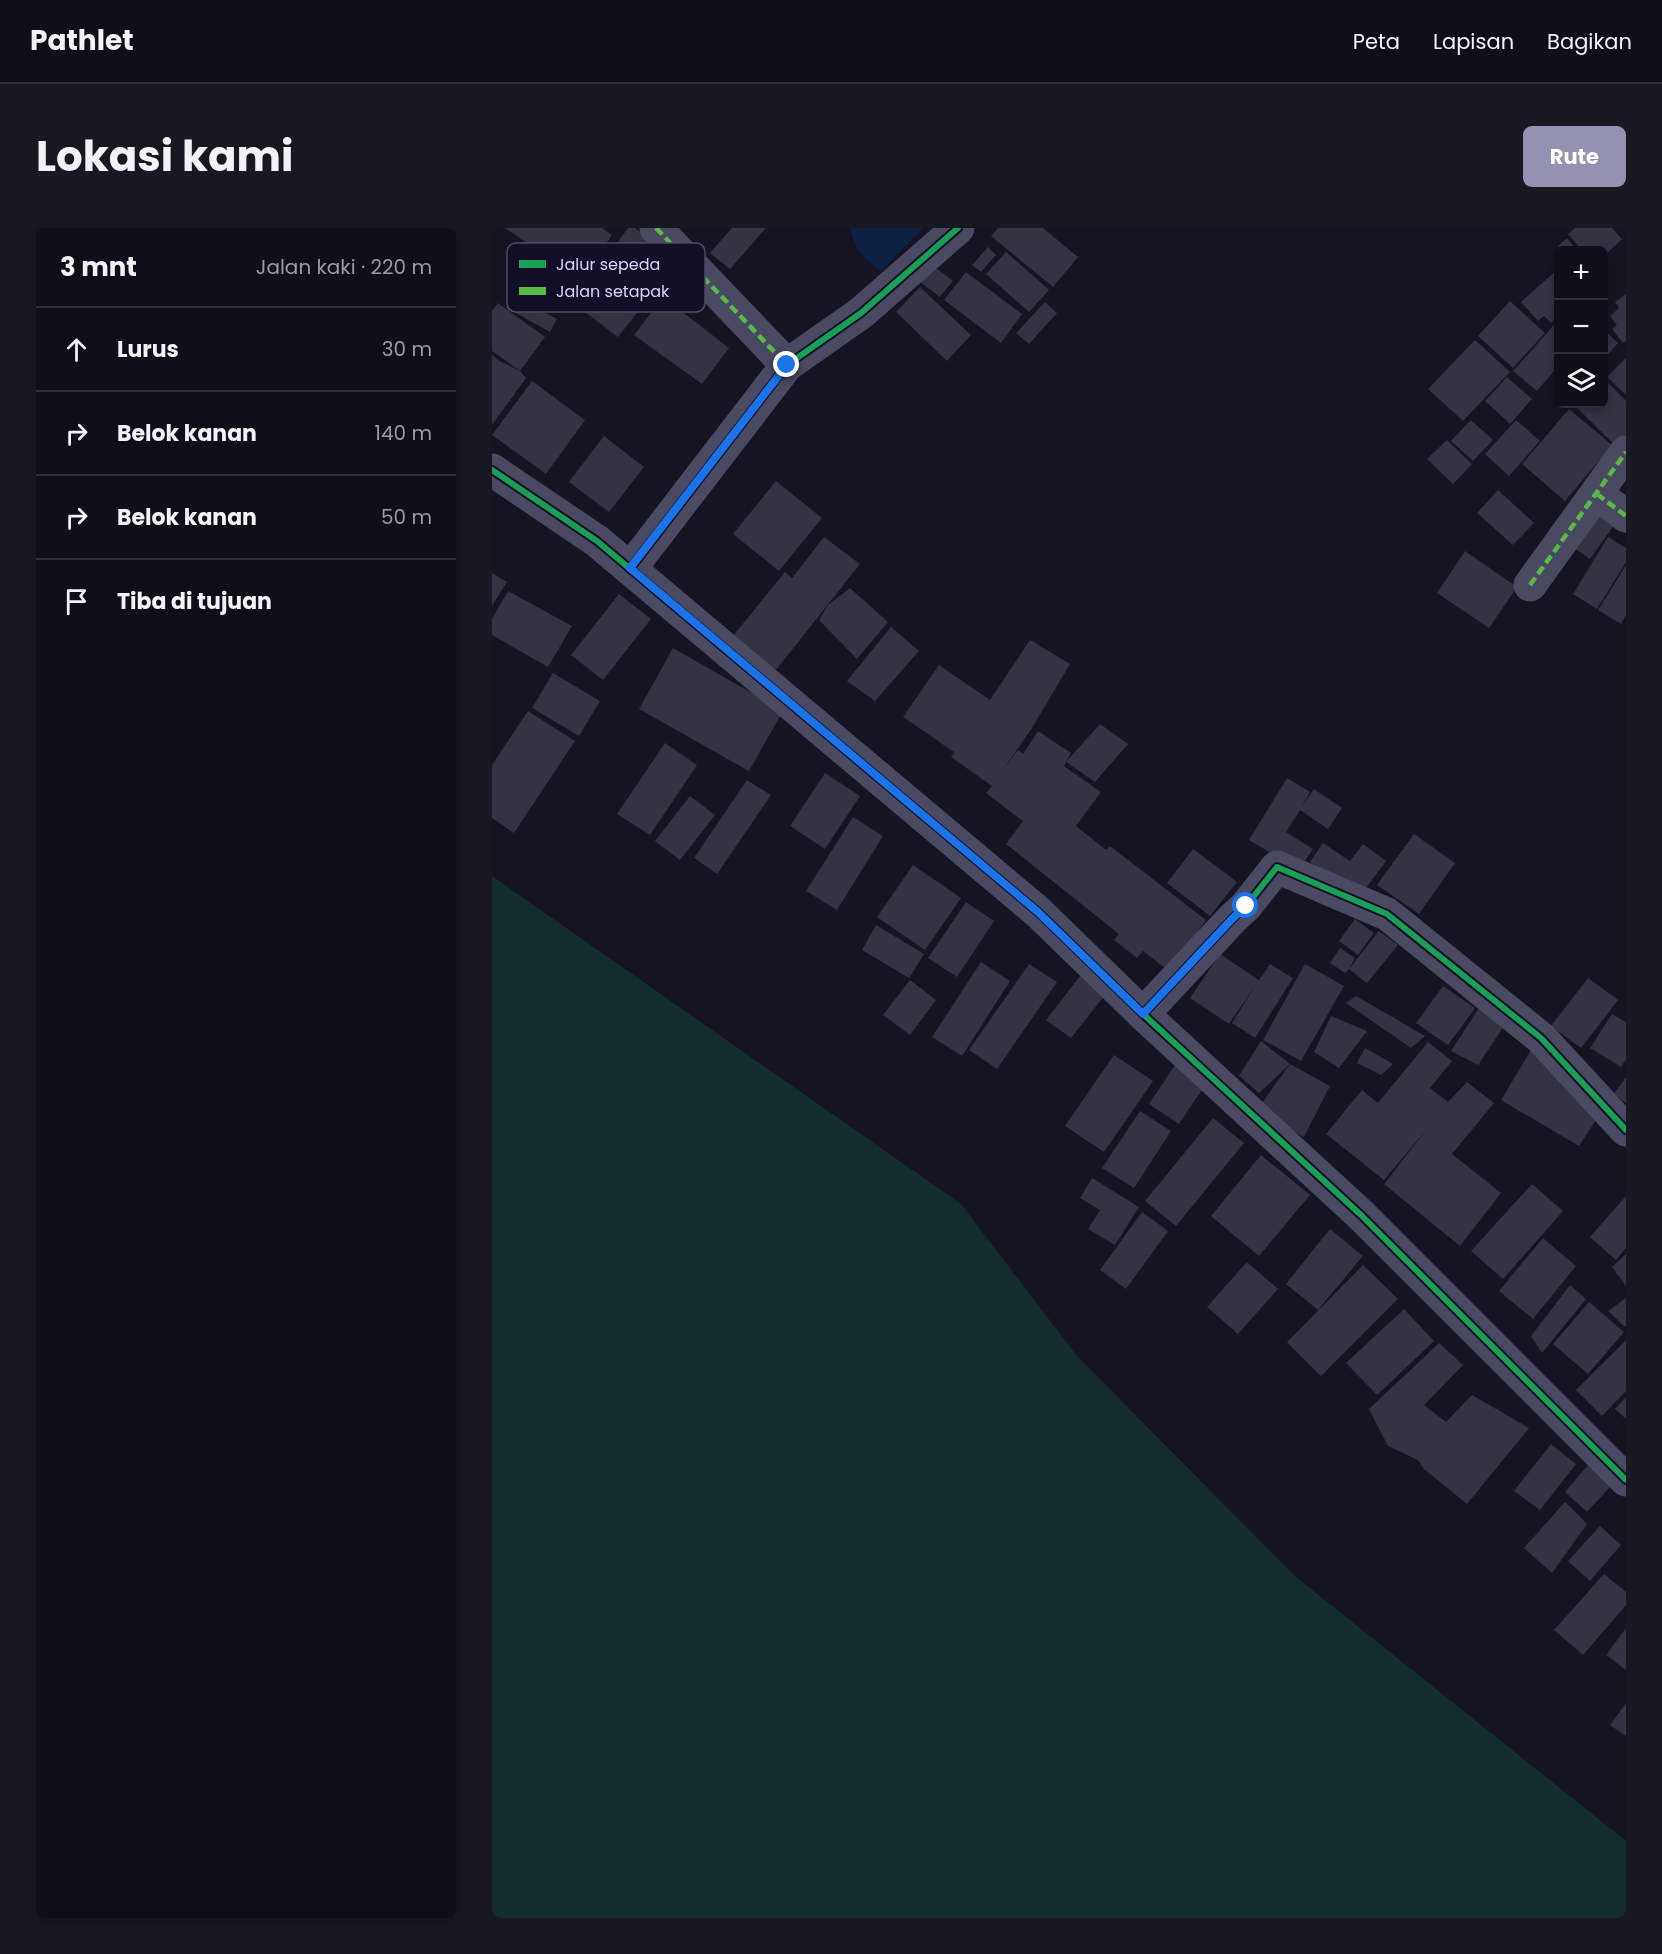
<!DOCTYPE html>
<html lang="id">
<meta charset="utf-8">
<style>
body{margin:0;font-family:Poppins,sans-serif;background:#191822;color:#f1f3f6}
.controls{position:absolute;right:18px;top:18px;display:grid;overflow:hidden;border-radius:9px;box-shadow:0 3px 9px #0003}
.controls button{width:54px;height:54px;display:grid;place-items:center;padding:0;border:0;border-bottom:2px solid #302f38;background:#100f19;color:#f1f3f6;font:30px sans-serif}
.stop{position:absolute;width:18px;height:18px;margin:-14px;border:4px solid #1a73e8;border-radius:50%;background:#fff}
.stop.end{background:#1a73e8;border-color:#fff;box-shadow:0 2px 6px #0008}
.list{margin:0;padding:0;list-style:none}
h2{display:flex;justify-content:space-between;align-items:center;height:78px;margin:0;padding:0 24px;font-size:26px}
h2 small{font-size:20px;font-weight:400;color:#9c9ca2}
.list li{display:grid;grid-template-columns:39px 1fr auto;gap:18px;align-items:center;box-sizing:border-box;height:84px;padding:0 24px;border-top:2px solid #302f38}
.list b{display:block;font-size:22px;white-space:nowrap}
.list em{font-size:20px;font-style:normal;color:#9c9ca2}
.icon{flex:none;width:33px;height:33px;fill:none;stroke:currentColor;stroke-width:2;stroke-linecap:round;stroke-linejoin:round}
.map{position:relative;flex:none;width:1134px;height:1690px;overflow:hidden;border-radius:9px}
header{display:flex;align-items:center;gap:36px;box-sizing:border-box;height:84px;padding:0 30px;background:#100f19;border-bottom:2px solid #302f38}
header strong{font-size:28px}
nav{display:flex;gap:33px;margin-inline-start:auto;font-size:21px}
.intro{display:flex;align-items:center;justify-content:space-between;box-sizing:border-box;height:144px;padding:0 36px}
h1{margin:0;font-size:42px}
.button{padding:15px 27px;border-radius:9px;background:#9591b1;color:#fff;font-size:21px;font-weight:700}
main{display:flex;gap:36px;padding:0 36px}
aside{flex:1;background:#100f19;border-radius:9px;box-shadow:0 3px 9px #0003}
.map>svg:first-child{display:block}
.green{fill:#132c2d}
.water{fill:#0d2144}
.building{fill:#343243}
.lines{fill:none;stroke-linecap:round;stroke-linejoin:round}
.minor{stroke:#4a4962;stroke-width:33}
.quiet{stroke:#58b947;stroke-width:4.5;stroke-dasharray:9 4.5;stroke-linecap:butt}
.cycleway-casing{stroke:#130f26;stroke-width:10}
.cycleway{stroke:#1a9f57;stroke-width:6}
.route{stroke:#1a73e8;stroke-width:8}
.key{fill:#130f26;stroke:#4e4a67;stroke-width:1.5}
.key-label{font-size:16px;fill:#d9d4ff}
</style>
<header>
<strong>Pathlet</strong>
<nav><a>Peta</a><a>Lapisan</a><a>Bagikan</a></nav>
</header>
<div class="intro"><h1>Lokasi kami</h1><a class="button">Rute</a></div>
<main>
<aside>
<h2>3 mnt<small>Jalan kaki · 220 m</small></h2>
<ul class="list">
<li><svg class="icon" aria-label="ahead" viewBox="0 0 24 24"><path d="M12 20V5M6 11l6-6 6 6"/></svg><div><b>Lurus</b></div><em>30 m</em></li>
<li><svg class="icon" aria-label="right" viewBox="0 0 24 24"><path d="M7 20v-9h11M14 6l5 5-5 5"/></svg><div><b>Belok kanan</b></div><em>140 m</em></li>
<li><svg class="icon" aria-label="right" viewBox="0 0 24 24"><path d="M7 20v-9h11M14 6l5 5-5 5"/></svg><div><b>Belok kanan</b></div><em>50 m</em></li>
<li><svg class="icon" aria-label="arrive" viewBox="0 0 24 24"><path d="M6 21V4h12l-3 4 3 4H6"/></svg><div><b>Tiba di tujuan</b></div></li>
</ul>
</aside>
<div class="map">
<svg width="1134" height="1690" viewBox="0 0 1134 1690">
<rect width="100%" height="100%" fill="#161421"/>
<polygon class="green" points="0,648 469,976 585,1128 804,1349 1134,1613 1134,1690 0,1690"/>
<path class="water" d="M 359,0 L 431,0 L 389,43 C 374,33 360,19 359,0 Z"/>
<g class="building">
<polygon points="13,0 110,0 120,7 89,52"/>
<polygon points="136,0 143,0 181,27 160,55 118,25"/>
<polygon points="240,0 274,0 238,41 218,25"/>
<polygon points="506,0 551,0 586,29 561,59 499,8"/>
<polygon points="1083,0 1120,0 1130,11 1112,28 1112,22 1090,22 1076,6"/>
<polygon points="1075,10 1083,20 1081,22 1070,22 1066,18"/>
<polygon points="496,19 504,27 489,44 480,37"/>
<polygon points="514,24 557,62 537,84 494,46"/>
<polygon points="440,37 461,53 448,69 427,53"/>
<polygon points="127,41 160,66 126,109 93,84"/>
<polygon points="1066,41 1066,88 1059,95 1052,88 1046,93 1029,74"/>
<polygon points="474,44 530,86 509,115 452,72"/>
<polygon points="428,59 479,107 455,133 404,84"/>
<polygon points="1134,66 1134,113 1131,115 1120,101 1125,97 1118,88 1127,80 1123,74"/>
<polygon points="22,68 65,91 58,104 15,80"/>
<polygon points="171,69 237,120 210,156 142,107"/>
<polygon points="1018,73 1053,105 1021,140 986,108"/>
<polygon points="553,74 565,85 537,116 524,105"/>
<polygon points="6,75 53,109 28,143 0,123 0,83"/>
<polygon points="1063,96 1066,99 1066,138 1045,163 1021,143"/>
<polygon points="1112,102 1126,115 1112,131"/>
<polygon points="983,112 1018,144 971,193 936,161"/>
<polygon points="0,127 6,132 28,143 34,150 0,197"/>
<polygon points="1134,130 1134,167 1115,149"/>
<polygon points="1015,149 1040,171 1018,196 993,173"/>
<polygon points="1112,151 1134,173 1134,214 1127,221 1082,177 1112,176"/>
<polygon points="40,153 93,192 54,246 0,207"/>
<polygon points="1077,181 1120,217 1073,273 1030,236"/>
<polygon points="979,192 1001,212 981,233 959,213"/>
<polygon points="1024,192 1048,213 1017,248 993,226"/>
<polygon points="112,208 152,239 117,284 77,254"/>
<polygon points="955,212 980,236 961,256 935,231"/>
<polygon points="284,253 330,290 287,343 241,306"/>
<polygon points="1006,262 1042,295 1021,317 985,285"/>
<polygon points="1099,281 1122,297 1098,331 1075,315"/>
<polygon points="332,309 368,336 284,442 241,408 293,344 300,350"/>
<polygon points="1116,309 1134,320 1134,334 1105,381 1081,366"/>
<polygon points="973,323 1025,359 997,400 945,365"/>
<polygon points="1134,337 1134,387 1129,396 1106,382"/>
<polygon points="0,345 15,354 0,378"/>
<polygon points="358,360 396,394 365,431 327,392 336,377"/>
<polygon points="16,363 80,398 56,439 0,407 0,391"/>
<polygon points="127,366 159,391 111,452 79,427"/>
<polygon points="399,399 427,423 383,473 355,453"/>
<polygon points="538,412 578,436 540,500 511,542 526,522 531,526 546,503 579,525 572,538 609,564 584,598 614,622 618,618 714,692 677,743 651,723 645,730 622,712 627,706 514,616 531,593 494,565 500,558 459,529 462,524 411,489 447,437 498,472"/>
<polygon points="181,420 291,483 257,543 147,481"/>
<polygon points="61,445 108,473 87,508 40,480"/>
<polygon points="36,483 83,513 22,605 0,590 0,537"/>
<polygon points="608,496 636,516 603,554 574,534"/>
<polygon points="173,515 205,537 158,607 125,586"/>
<polygon points="333,545 368,568 333,621 298,598"/>
<polygon points="795,550 818,564 810,578 822,561 850,580 836,601 808,582 794,604 821,621 807,642 757,612"/>
<polygon points="255,552 279,567 225,646 202,630"/>
<polygon points="198,568 223,587 188,632 163,613"/>
<polygon points="361,589 391,608 345,682 314,663"/>
<polygon points="922,606 963,635 927,686 885,657"/>
<polygon points="831,615 858,633 871,616 894,633 868,668 818,634"/>
<polygon points="701,621 745,654 718,688 675,655"/>
<polygon points="421,637 469,670 433,722 385,689"/>
<polygon points="474,674 502,693 465,749 436,730"/>
<polygon points="863,691 882,705 866,727 847,713"/>
<polygon points="384,697 432,726 417,750 370,722"/>
<polygon points="887,703 906,717 875,755 857,741 853,745 838,735 848,720 863,730 857,741"/>
<polygon points="728,726 767,752 778,736 801,750 763,810 740,795 763,758 737,796 698,770"/>
<polygon points="489,734 518,753 470,828 440,809"/>
<polygon points="537,736 565,754 505,841 477,822"/>
<polygon points="813,736 852,758 809,833 771,812"/>
<polygon points="588,748 613,767 579,810 554,792"/>
<polygon points="1096,750 1126,772 1089,820 1059,798"/>
<polygon points="418,752 444,772 418,807 391,787"/>
<polygon points="951,758 983,780 956,817 924,795"/>
<polygon points="864,768 933,808 919,820 854,775"/>
<polygon points="987,780 1014,795 986,837 959,823"/>
<polygon points="1120,786 1134,794 1134,831 1129,839 1098,820"/>
<polygon points="839,788 875,803 847,840 822,824"/>
<polygon points="769,813 798,836 767,865 747,848"/>
<polygon points="936,814 960,833 938,860 956,874 975,854 1002,875 960,926 1009,965 968,1018 892,956 935,901 892,952 834,906 870,862 886,875"/>
<polygon points="873,820 901,836 889,847 865,835"/>
<polygon points="1039,822 1108,886 1087,918 1009,872"/>
<polygon points="622,827 661,853 612,924 573,898"/>
<polygon points="685,834 715,854 687,896 657,876"/>
<polygon points="798,836 838,858 812,909 783,893 770,875"/>
<polygon points="1134,849 1134,875 1122,866"/>
<polygon points="648,883 679,903 642,960 610,940"/>
<polygon points="721,890 752,915 684,998 653,973"/>
<polygon points="769,927 818,967 767,1028 719,988"/>
<polygon points="600,950 647,979 623,1017 596,1001 608,982 588,970"/>
<polygon points="1040,956 1071,983 1011,1051 979,1023"/>
<polygon points="1134,968 1134,1020 1124,1032 1098,1009"/>
<polygon points="650,984 676,1003 634,1061 608,1042"/>
<polygon points="838,1001 871,1028 826,1082 794,1056"/>
<polygon points="1051,1010 1084,1038 1041,1091 1007,1063"/>
<polygon points="1134,1026 1134,1058 1120,1039"/>
<polygon points="755,1034 786,1061 746,1106 715,1079"/>
<polygon points="871,1037 906,1071 829,1148 795,1114"/>
<polygon points="1078,1057 1094,1071 1050,1125 1039,1108"/>
<polygon points="1134,1070 1134,1098 1133,1099 1116,1083"/>
<polygon points="1097,1074 1132,1104 1096,1146 1061,1116"/>
<polygon points="912,1081 942,1113 885,1167 854,1135"/>
<polygon points="1134,1112 1134,1163 1110,1188 1084,1162"/>
<polygon points="947,1115 971,1137 932,1177 954,1194 980,1167 1037,1200 975,1276 932,1241 926,1232 896,1218 877,1181"/>
<polygon points="1134,1169 1134,1191 1123,1181"/>
<polygon points="1059,1216 1084,1236 1048,1282 1022,1263"/>
<polygon points="1097,1236 1120,1257 1095,1284 1073,1264"/>
<polygon points="1073,1274 1095,1296 1060,1345 1032,1320"/>
<polygon points="1108,1298 1129,1317 1098,1353 1076,1333"/>
<polygon points="1112,1346 1134,1364 1134,1377 1091,1427 1062,1402"/>
<polygon points="1134,1400 1134,1442 1114,1427"/>
<polygon points="1134,1475 1134,1508 1118,1497"/>
</g>
<g class="lines">
<g class="minor">
<polyline points="164,0 295,137"/>
<polyline points="0,242 105,313 546,684 651,786 869,987 1134,1252"/>
<polyline points="1105,266 1134,288"/>
<polyline points="138,341 295,137 369,85 466,0"/>
<polyline points="1038,357 1134,224"/>
<polyline points="651,786 740,691 754,678 785,639 895,686 1049,810 1134,902"/>
</g>
<g class="quiet">
<polyline points="164,0 295,137"/>
<polyline points="1105,266 1134,288"/>
<polyline points="1038,357 1134,224"/>
</g>
<g class="cycleway-casing">
<g id="cycleway">
<polyline points="0,242 105,313 546,684 651,786 869,987 1134,1252"/>
<polyline points="138,341 295,137 369,85 466,0"/>
<polyline points="651,786 740,691 754,678 785,639 895,686 1049,810 1134,902"/>
</g>
</g>
<use href="#cycleway" class="cycleway"/>
</g>
<g class="lines">
<polyline class="route" points="295,137 138,340 546,684 651,786 740,691 754,678"/>
</g>
<rect x="15" y="15" width="198" height="69" rx="9" class="key"/>
<rect x="27" y="32" width="27" height="8" fill="#1a9f57"/>
<rect x="27" y="59" width="27" height="8" fill="#58b947"/>
<g class="key-label">
<text x="64" y="42">Jalur sepeda</text>
<text x="64" y="69">Jalan setapak</text>
</g>
</svg>
<div class="controls">
<button>+</button>
<button>−</button>
<button><svg class="icon" aria-label="layers" viewBox="0 0 24 24"><path d="M12 4l9 5-9 5-9-5zM3 14l9 5 9-5"/></svg></button>
</div>
<div class="stop" style="left:754px;top:678px"></div>
<div class="stop end" style="left:295px;top:137px"></div>
</div>
</main>
